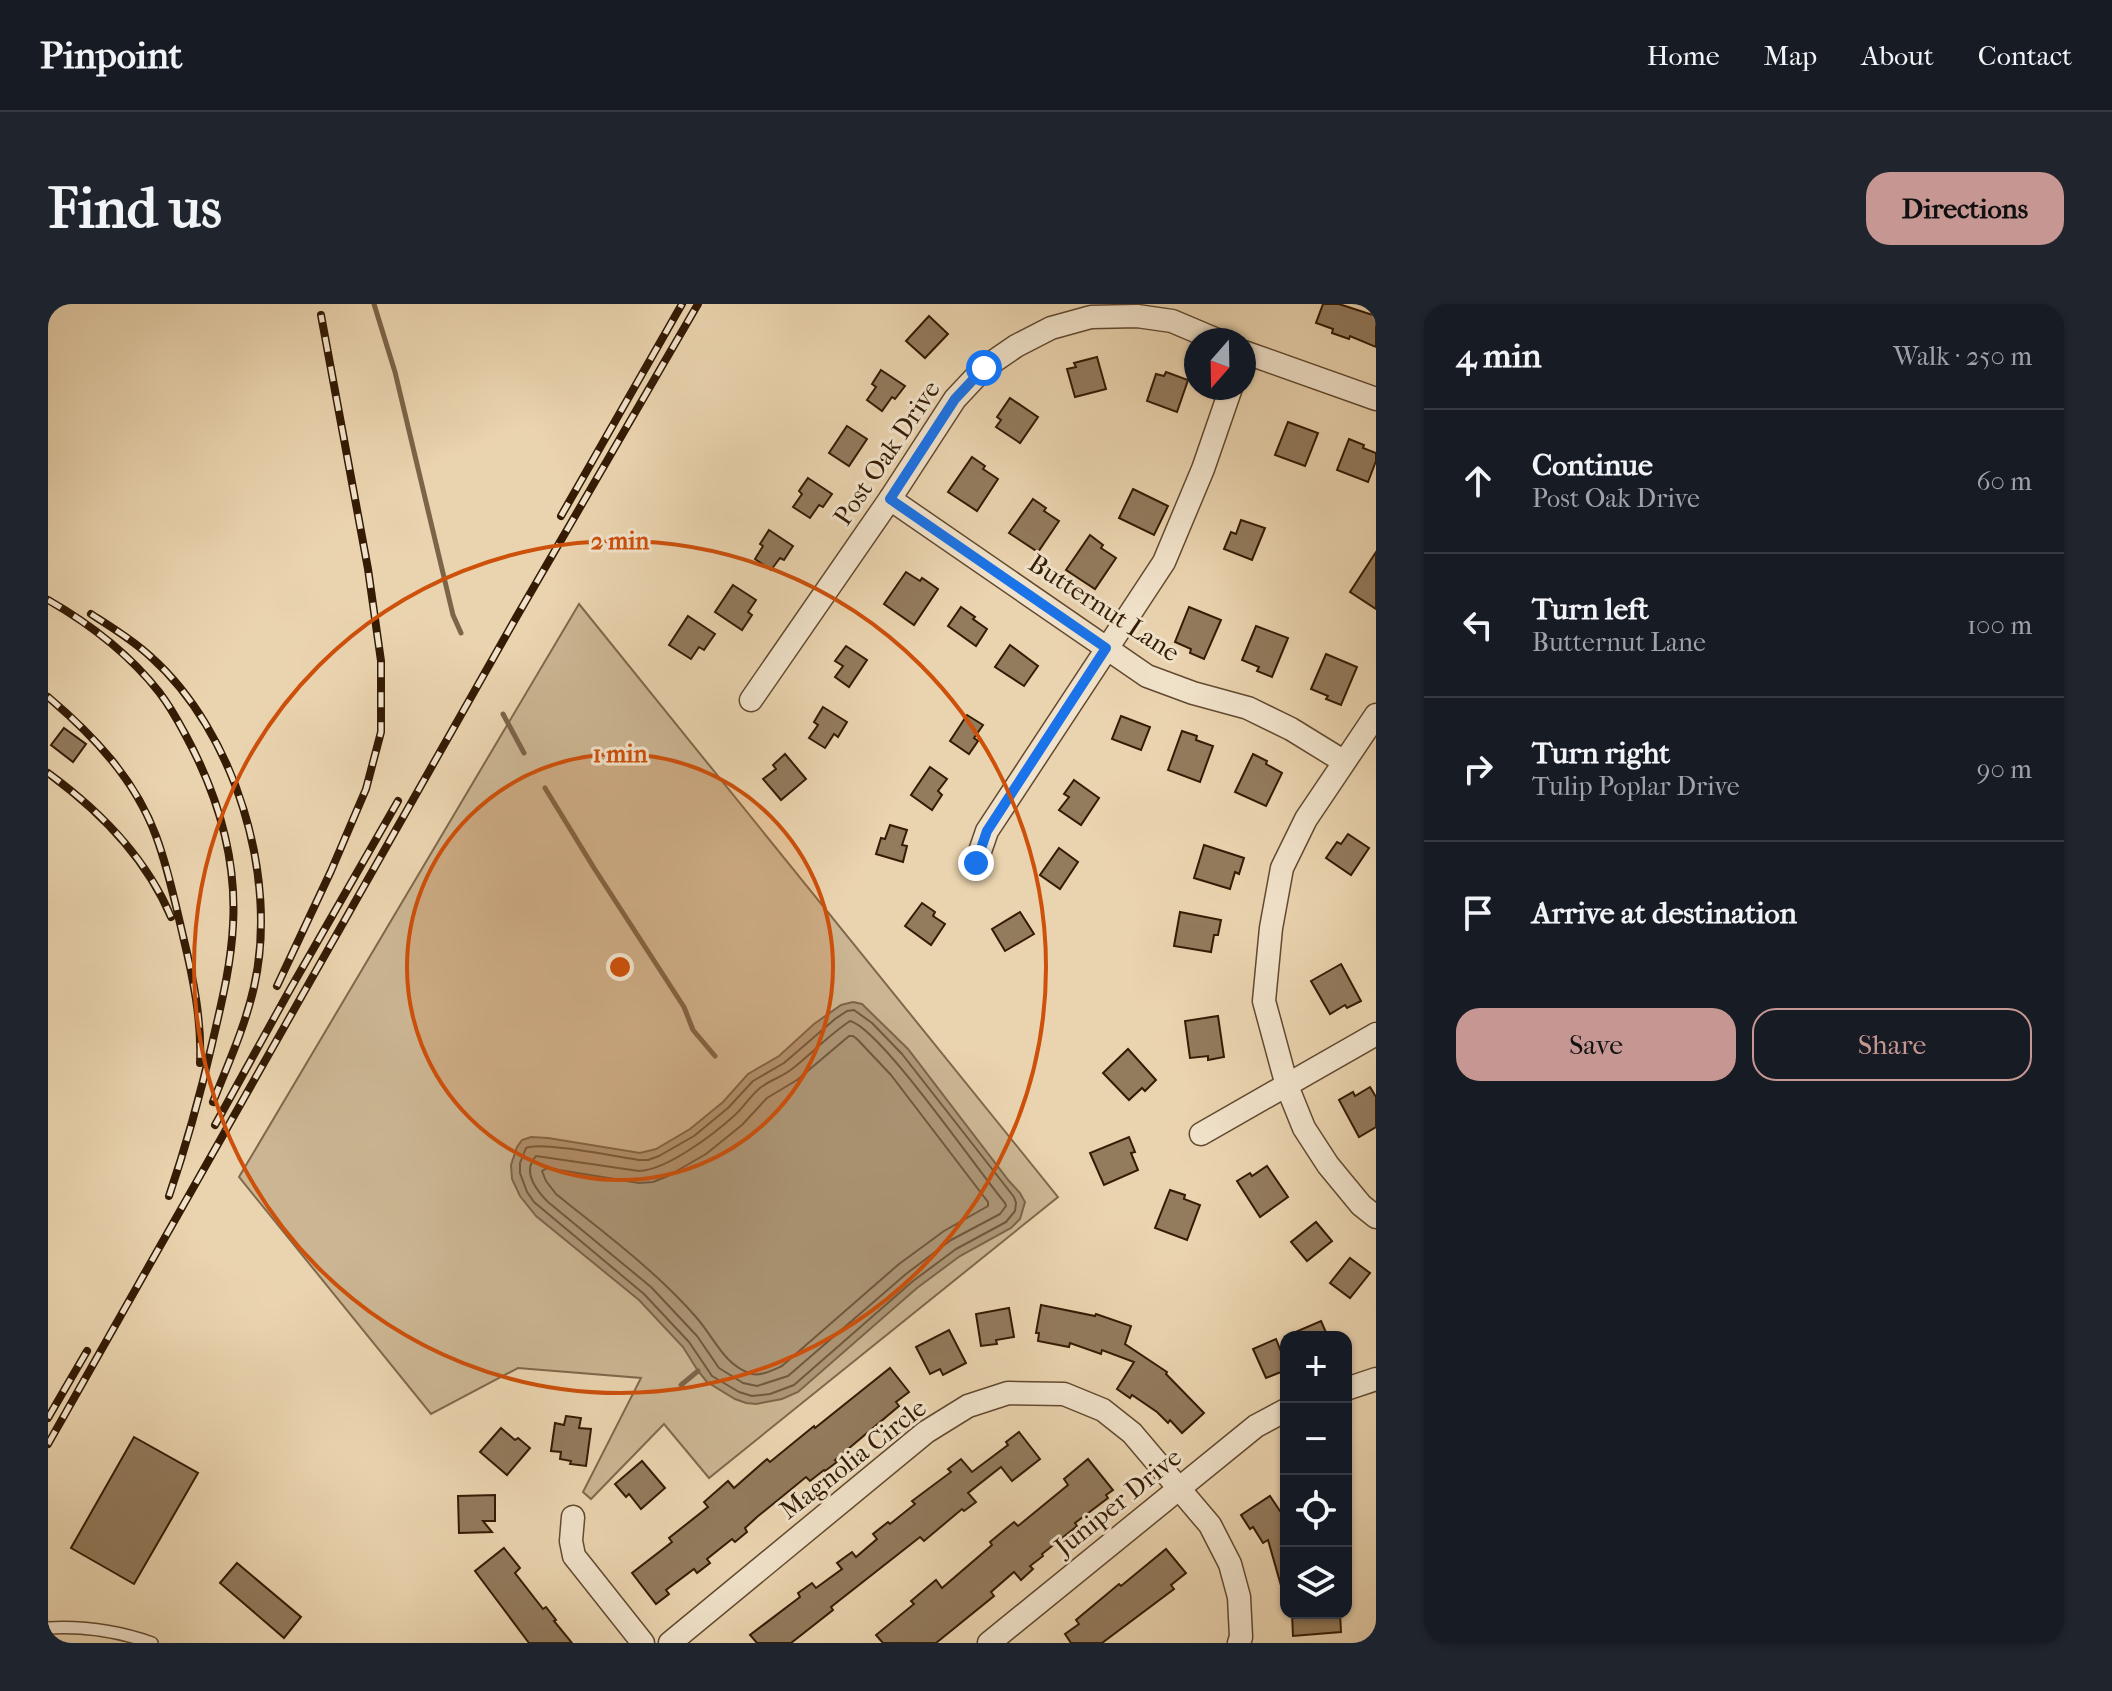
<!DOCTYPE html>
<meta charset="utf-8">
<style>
body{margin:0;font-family:"IM FELL French Canon",serif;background:#20242c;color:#f1f3f6}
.controls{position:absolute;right:24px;bottom:24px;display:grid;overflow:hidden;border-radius:16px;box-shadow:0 2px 6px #0004}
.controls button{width:72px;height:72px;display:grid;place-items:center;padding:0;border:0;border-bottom:2px solid #363941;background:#171b24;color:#f1f3f6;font:40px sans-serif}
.compass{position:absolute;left:1136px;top:24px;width:72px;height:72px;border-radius:50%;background:#171b24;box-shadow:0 2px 6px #0004;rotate:200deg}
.stop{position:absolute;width:24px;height:24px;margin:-18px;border:6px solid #1a73e8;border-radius:50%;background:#fff}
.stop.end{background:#1a73e8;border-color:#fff;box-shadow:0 2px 8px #0008}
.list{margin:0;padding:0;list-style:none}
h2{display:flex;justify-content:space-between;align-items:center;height:104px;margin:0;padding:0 32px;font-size:34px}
h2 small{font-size:26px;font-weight:400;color:#9ea1a6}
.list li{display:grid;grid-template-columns:52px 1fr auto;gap:24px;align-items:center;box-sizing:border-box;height:144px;padding:0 32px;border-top:2px solid #363941}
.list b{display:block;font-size:30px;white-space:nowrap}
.list p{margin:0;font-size:26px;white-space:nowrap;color:#9ea1a6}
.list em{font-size:26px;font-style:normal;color:#9ea1a6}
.actions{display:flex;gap:16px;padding:24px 32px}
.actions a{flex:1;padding:18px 0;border:2px solid #c59692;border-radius:24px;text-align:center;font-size:28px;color:#c59692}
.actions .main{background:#c59692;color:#111}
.icon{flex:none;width:44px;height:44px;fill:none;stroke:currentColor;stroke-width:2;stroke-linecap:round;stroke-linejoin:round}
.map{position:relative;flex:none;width:1328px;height:1339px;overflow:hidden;border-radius:24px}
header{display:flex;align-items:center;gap:48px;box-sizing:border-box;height:112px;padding:0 40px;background:#171b24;border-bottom:2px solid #363941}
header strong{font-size:38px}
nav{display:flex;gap:44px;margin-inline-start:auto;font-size:28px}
.intro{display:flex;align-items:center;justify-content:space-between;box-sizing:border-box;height:192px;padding:0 48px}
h1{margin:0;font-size:56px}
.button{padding:20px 36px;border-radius:24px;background:#c59692;color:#111;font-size:28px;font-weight:700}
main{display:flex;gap:48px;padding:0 48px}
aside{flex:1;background:#171b24;border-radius:24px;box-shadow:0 2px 6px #0004}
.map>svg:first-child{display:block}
.green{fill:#cbb592;stroke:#80684b;stroke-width:2}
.water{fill:#ac9575;stroke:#7c6448;stroke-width:2}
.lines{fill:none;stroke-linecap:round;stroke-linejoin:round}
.shore{stroke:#70583c;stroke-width:2}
.stream{stroke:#7c6448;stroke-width:5}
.building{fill:#937b5d;stroke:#341b04;stroke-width:2}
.service-casing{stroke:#62492f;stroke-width:14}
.minor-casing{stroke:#62492f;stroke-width:25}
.service{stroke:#f1e3cb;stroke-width:11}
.minor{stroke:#f1e3cb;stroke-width:22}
.rail-casing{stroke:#341b04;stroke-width:8}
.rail{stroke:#f1e3cb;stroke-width:5;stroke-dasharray:15;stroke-linecap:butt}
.route{stroke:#1a73e8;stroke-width:10}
.ring{fill:none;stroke:#cd500b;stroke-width:4}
.labels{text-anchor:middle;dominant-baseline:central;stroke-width:6;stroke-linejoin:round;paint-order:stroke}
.street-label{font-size:26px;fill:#341b04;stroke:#f1e3cb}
.centre{fill:#cd500b;stroke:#f1e3cb;stroke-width:4}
.ring-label{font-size:24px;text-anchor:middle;font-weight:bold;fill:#cd500b;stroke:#f1e3cb;stroke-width:6;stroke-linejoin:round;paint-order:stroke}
</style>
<header>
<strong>Pinpoint</strong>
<nav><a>Home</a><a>Map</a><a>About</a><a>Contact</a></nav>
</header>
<div class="intro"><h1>Find us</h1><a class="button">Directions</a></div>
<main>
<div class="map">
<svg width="1328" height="1339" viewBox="0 0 1328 1339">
<rect width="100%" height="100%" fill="#ead4af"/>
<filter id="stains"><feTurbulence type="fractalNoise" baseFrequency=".0025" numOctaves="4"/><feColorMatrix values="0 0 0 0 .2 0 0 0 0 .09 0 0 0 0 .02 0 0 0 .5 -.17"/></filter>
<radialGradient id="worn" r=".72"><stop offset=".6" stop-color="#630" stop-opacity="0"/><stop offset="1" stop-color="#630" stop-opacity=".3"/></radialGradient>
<polygon class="green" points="531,300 1010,893 661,1174 616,1120 543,1195 535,1188 593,1074 470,1064 383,1110 191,873"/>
<polygon class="water" points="805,698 814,700 860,745 961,877 972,889 977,898 972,915 963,924 912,952 869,984 750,1088 734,1095 708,1100 698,1099 687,1095 659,1078 650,1067 635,1043 591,996 488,912 472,892 464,875 463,861 469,843 474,836 483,833 500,834 592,849 608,845 642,825 675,798 700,770 731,752 766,720 793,701"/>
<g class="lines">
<g class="shore">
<path d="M 806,706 L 824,719 L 854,750 L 966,893 L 968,899 L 967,907 L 958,918 L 908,945 L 865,977 L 746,1081 L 722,1090 L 704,1092 L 691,1088 L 664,1072 L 641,1038 L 596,990 L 486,898 L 479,888 L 472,869 L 472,859 L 478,844 C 492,837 570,853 591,856 L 600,856 L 611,852 L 646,832 L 680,804 L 705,777 L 736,759 L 787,715 L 799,707 Z"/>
<path d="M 802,717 C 833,725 929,866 957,899 L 958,902 L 952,910 L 903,936 L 858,970 L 740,1072 L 709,1082 L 695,1079 L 671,1064 L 649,1032 L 603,983 L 500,898 C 488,886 474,867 488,852 L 591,867 C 619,866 666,830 687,811 C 696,803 703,791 712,784 C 722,776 734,773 744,765 C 764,749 781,731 802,717 Z"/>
<path d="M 801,732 L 805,732 L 809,735 L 843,771 L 940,898 L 940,902 L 896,927 L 851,960 L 734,1062 C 725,1066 713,1072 704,1070 C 676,1062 666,1033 648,1013 C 607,966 556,929 508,890 L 498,877 L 494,867 L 499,864 L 591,879 L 605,878 L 620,872 L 658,850 L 694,821 L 719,794 L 749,776 Z"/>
</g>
<g class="stream">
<polyline points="326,0 347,68 405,311 413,329"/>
<polyline points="455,410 476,449"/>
<polyline points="497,484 546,564 636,703 645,726 667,752"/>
<polyline points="633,1081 650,1067"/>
</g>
</g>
<g class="building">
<polygon points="1275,0 1291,0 1328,12 1328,43 1302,32 1301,35 1284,29 1285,25 1268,19"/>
<polygon points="881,12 900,30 877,54 858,37"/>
<polygon points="1049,53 1058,85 1027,93 1019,65 1028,63 1026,59"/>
<polygon points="833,66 857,82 847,95 844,93 834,107 819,96 828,83 824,80"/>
<polygon points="1118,68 1140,76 1129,108 1099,97 1108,70 1116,72"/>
<polygon points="962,94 990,113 972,139 948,123 953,116 949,113"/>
<polygon points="1240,118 1270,129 1257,162 1227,151"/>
<polygon points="799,122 819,135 801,162 781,149"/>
<polygon points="1301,135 1316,141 1315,144 1328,149 1328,157 1320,178 1289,166"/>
<polygon points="924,153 937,162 935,165 950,175 929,207 900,188"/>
<polygon points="760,174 784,190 775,203 771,201 762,214 745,203 754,190 751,187"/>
<polygon points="1085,185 1120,202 1106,231 1071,214"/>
<polygon points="985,195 998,204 996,207 1011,217 990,248 961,229"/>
<polygon points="1193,216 1217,224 1204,256 1176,245 1183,228 1188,230"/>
<polygon points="721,226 745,242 736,256 732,254 723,266 707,255 715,242 712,240"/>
<polygon points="1042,231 1055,241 1053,244 1068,254 1047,285 1018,266"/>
<polygon points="1328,248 1328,305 1302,288"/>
<polygon points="858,268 872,277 874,274 890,285 866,321 836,300"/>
<polygon points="685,281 708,296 700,308 704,311 694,326 667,308"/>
<polygon points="913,303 927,313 925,315 939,325 928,342 900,322"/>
<polygon points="1141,303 1173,316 1156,355 1142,349 1143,345 1127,338"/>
<polygon points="640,312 667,330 656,346 651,343 643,355 621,341"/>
<polygon points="1208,322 1240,334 1224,373 1209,367 1211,363 1194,356"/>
<polygon points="962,341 990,362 976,382 947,363"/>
<polygon points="798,342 819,356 801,383 787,373 795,362 787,357"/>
<polygon points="1278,350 1309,363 1293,401 1278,395 1280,392 1263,385"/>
<polygon points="775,403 799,418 790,433 786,430 777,444 761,434 770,421 766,418"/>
<polygon points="919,411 935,421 926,434 930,437 921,450 902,437"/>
<polygon points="1073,412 1102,423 1093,446 1064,435"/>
<polygon points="16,424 38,440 25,458 3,441"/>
<polygon points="1134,427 1149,432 1148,436 1165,442 1152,478 1120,466"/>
<polygon points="737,450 758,475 733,496 715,475 728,465 725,461"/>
<polygon points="1205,450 1219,457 1218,460 1234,469 1218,502 1187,488"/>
<polygon points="882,463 899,475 890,487 894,491 884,506 863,491"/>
<polygon points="1026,476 1051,494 1033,521 1011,506 1021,493 1016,490"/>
<polygon points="842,521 859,526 854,541 859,542 855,558 828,550 833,534 837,535"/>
<polygon points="1300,530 1321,544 1303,571 1278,554 1289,538 1293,540"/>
<polygon points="1156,541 1196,554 1191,570 1187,568 1182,585 1146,574"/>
<polygon points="1011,544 1030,558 1012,585 992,571"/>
<polygon points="874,599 887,608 885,612 897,620 883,641 857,622"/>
<polygon points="972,608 986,630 957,647 944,625"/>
<polygon points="1132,608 1173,616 1170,631 1166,631 1163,648 1126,642"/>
<polygon points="1293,660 1313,697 1299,704 1297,701 1282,710 1263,677"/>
<polygon points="1170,712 1176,753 1160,756 1160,752 1142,754 1137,717"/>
<polygon points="1080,745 1108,776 1097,787 1094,784 1081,796 1055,769"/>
<polygon points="1322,783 1328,793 1328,823 1311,833 1291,796 1305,788 1307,792"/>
<polygon points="1081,833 1087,848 1083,849 1090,866 1056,881 1042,849"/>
<polygon points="1219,862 1240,893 1212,913 1189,877 1202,869 1204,872"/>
<polygon points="1122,886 1137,891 1136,895 1152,901 1139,936 1107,924"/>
<polygon points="1268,918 1284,937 1259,957 1243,938"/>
<polygon points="1302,954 1322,969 1302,994 1282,979"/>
<polygon points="993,1001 1047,1012 1048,1010 1083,1022 1077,1040 1119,1068 1118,1070 1156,1109 1134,1129 1122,1116 1120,1119 1109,1108 1084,1091 1082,1094 1069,1085 1086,1058 1054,1046 1053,1050 1022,1039 1021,1043 990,1037 991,1029 988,1029"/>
<polygon points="961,1004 966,1033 948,1036 949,1040 933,1042 928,1010"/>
<polygon points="1273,1017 1280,1033 1236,1033"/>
<polygon points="901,1026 918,1059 895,1071 892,1065 882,1070 868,1043"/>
<polygon points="1228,1035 1238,1060 1238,1066 1218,1074 1205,1045"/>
<polygon points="842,1064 861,1088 848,1098 851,1102 787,1156 789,1158 777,1167 776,1166 762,1177 758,1173 709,1213 697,1224 699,1228 687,1238 684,1235 659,1255 662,1259 649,1269 646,1265 618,1286 621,1290 608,1300 584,1269 624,1238 621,1234 660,1203 656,1198 680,1177 686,1184 719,1155 722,1158 766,1122 767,1124"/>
<polygon points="518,1112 533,1114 531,1124 543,1125 538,1162 522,1160 523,1157 512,1155 513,1148 503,1147 507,1119 516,1121"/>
<polygon points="453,1124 467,1136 470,1134 482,1144 459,1171 432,1148"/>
<polygon points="971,1128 992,1155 964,1177 953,1163 920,1189 928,1198 916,1207 914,1205 876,1237 872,1233 783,1303 785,1306 743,1339 709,1339 702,1331 752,1293 750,1289 764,1279 768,1284 794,1265 789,1259 804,1248 808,1253 829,1235 825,1230 840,1218 842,1220 867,1200 864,1197 903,1168 900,1165 913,1155 924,1168 960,1141 958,1138"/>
<polygon points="86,1133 150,1169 86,1280 23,1244"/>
<polygon points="1040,1155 1065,1186 1058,1191 1060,1194 1027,1219 1029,1222 994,1250 995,1252 982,1262 985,1265 973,1276 966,1268 943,1288 946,1292 888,1339 835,1339 828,1331 866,1300 863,1297 888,1276 894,1284 944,1241 942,1238 966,1218 970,1222 1020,1181 1016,1175"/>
<polygon points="594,1157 617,1184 593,1205 581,1190 578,1193 567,1180"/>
<polygon points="447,1191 447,1217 435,1217 444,1228 411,1229 410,1192"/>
<polygon points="1222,1192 1238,1216 1238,1285 1234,1285 1220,1236 1215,1239 1205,1223 1202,1225 1193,1211"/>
<polygon points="456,1244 472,1264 467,1269 495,1305 498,1303 508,1316 506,1317 524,1339 481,1339 427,1267"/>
<polygon points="1118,1245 1138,1269 1123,1281 1126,1285 1054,1339 1023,1339 1017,1330 1031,1320 1028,1316 1071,1280 1073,1282"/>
<polygon points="189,1259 253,1313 236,1334 172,1279"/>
<polygon points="1244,1309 1292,1309 1293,1328 1245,1332"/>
</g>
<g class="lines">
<g class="service-casing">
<path id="service" d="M 0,1324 C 36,1322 70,1327 104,1339"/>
</g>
<g class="minor-casing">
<g id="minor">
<polyline points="1196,48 1328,95"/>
<polyline points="842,195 1099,372 1145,389 1200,404 1243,425 1295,457"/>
<polyline points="703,396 842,195 907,95 936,64 968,42 1003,24 1043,13 1089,12 1124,17 1169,36"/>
<polyline points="1328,411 1258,515 1234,564 1223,624 1216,697 1239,782 1256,824 1280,861 1313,901 1328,913"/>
<polyline points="928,559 939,527 1116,258 1155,165 1183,84"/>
<polyline points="1153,830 1328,730"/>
<polyline points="1298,1085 1328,1075"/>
<polyline points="525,1213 523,1237 526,1252 595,1339"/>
<polyline points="622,1339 878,1128 920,1102 960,1089 1016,1090 1055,1106 1084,1129 1162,1221 1182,1260 1191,1293 1193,1333 1191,1339"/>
<polyline points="941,1339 1208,1122 1238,1106"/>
</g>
</g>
<use href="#service" class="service"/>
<use href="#minor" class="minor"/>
<g class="rail-casing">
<g id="rail">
<polyline points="513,212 634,0"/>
<path d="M 0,296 C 42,320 81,350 111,388 C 121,401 129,415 137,430 C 169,489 189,553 185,621 C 183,662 173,701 164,740 C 152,792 138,842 121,892"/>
<path d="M 43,310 C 63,323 85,336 103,353 C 187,428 231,573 206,683 C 197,723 180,760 165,798"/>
<path d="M 0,393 C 45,431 87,475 108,532 C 120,564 127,598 135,632 C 145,673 154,717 152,759"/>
<path d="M 0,469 C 52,507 98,553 123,613"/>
<polyline points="229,682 283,567 318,485 333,428 333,357 320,265 273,11"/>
<polyline points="167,821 240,689 350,497"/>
<polyline points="0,1114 39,1047"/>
<polyline points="0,1140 469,312 650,0"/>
</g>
</g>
<use href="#rail" class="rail"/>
</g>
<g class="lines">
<polyline class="route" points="928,559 939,527 1058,344 842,195 907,95 936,64"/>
</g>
<circle cx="572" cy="663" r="213" fill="#cd500b" fill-opacity=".12"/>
<g class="ring">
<circle cx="572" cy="663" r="213"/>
<circle cx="572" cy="663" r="426"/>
</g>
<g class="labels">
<g class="street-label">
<text transform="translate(839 149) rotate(-56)">Post Oak Drive</text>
<text transform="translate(1056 304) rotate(33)">Butternut Lane</text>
<text transform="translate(805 1155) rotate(-38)">Magnolia Circle</text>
<text transform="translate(1070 1198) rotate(-39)">Juniper Drive</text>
</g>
</g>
<circle cx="572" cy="663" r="12" class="centre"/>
<g class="ring-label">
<text x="572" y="245">2 min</text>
<text x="572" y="458">1 min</text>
</g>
<rect width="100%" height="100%" filter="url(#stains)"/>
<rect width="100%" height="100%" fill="url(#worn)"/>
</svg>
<div class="controls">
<button>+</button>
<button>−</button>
<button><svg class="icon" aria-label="locate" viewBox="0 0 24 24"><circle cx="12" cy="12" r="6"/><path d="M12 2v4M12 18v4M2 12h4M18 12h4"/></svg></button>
<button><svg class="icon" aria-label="layers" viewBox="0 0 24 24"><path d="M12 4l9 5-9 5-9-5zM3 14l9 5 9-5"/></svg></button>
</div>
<svg class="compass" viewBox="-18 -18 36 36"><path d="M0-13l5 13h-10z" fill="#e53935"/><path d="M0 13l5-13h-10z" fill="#9ea1a6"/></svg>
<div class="stop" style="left:936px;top:64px"></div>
<div class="stop end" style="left:928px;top:559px"></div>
</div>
<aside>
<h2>4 min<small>Walk · 250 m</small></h2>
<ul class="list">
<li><svg class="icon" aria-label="ahead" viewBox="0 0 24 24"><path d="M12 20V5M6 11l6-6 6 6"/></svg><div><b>Continue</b><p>Post Oak Drive</p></div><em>60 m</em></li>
<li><svg class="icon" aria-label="left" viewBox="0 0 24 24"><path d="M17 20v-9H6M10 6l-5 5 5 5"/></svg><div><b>Turn left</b><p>Butternut Lane</p></div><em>100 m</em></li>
<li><svg class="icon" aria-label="right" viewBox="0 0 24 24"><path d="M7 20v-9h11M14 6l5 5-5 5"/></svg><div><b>Turn right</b><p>Tulip Poplar Drive</p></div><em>90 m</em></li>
<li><svg class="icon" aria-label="arrive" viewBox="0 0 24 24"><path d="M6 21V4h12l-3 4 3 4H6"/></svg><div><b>Arrive at destination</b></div></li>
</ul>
<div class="actions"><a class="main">Save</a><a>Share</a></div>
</aside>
</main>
